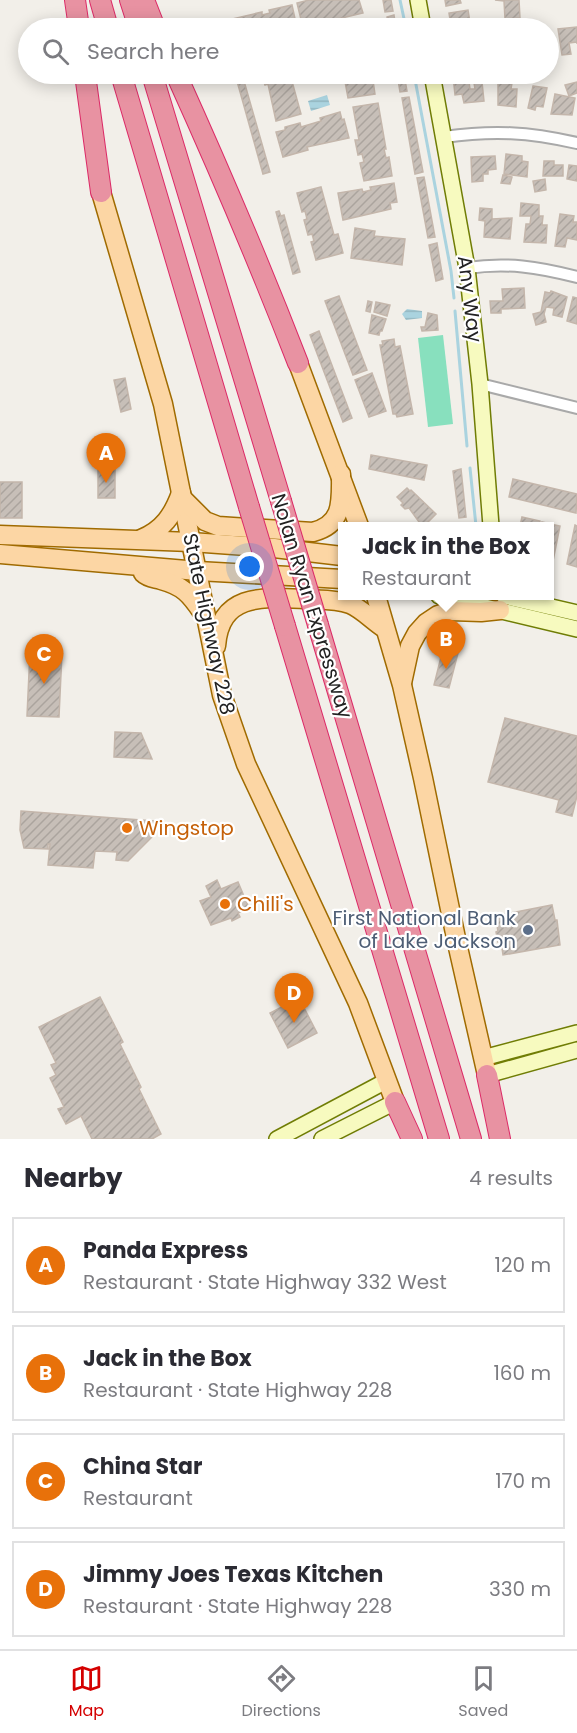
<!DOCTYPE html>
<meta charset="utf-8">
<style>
body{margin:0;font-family:Poppins,sans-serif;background:#f7f7f7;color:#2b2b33}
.you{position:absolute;left:250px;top:567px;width:21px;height:21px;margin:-15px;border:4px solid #fff;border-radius:50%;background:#1a73e8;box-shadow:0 0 0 9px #1a73e833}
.badge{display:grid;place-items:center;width:39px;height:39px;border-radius:50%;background:#d40000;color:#fff;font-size:20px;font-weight:700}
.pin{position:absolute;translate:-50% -50px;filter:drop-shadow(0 2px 3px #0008)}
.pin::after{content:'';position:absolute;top:32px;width:21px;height:18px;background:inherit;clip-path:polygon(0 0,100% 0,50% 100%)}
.popup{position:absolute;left:338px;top:522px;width:216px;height:78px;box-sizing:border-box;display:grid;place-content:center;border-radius:0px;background:#fff;filter:drop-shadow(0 2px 4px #0005);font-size:20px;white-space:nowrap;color:#7c7c81}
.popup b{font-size:22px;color:#2b2b33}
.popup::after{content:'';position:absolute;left:50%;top:100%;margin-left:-12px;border:12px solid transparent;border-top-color:#fff}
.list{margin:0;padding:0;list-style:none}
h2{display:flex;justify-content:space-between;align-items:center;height:78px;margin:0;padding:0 24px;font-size:26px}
h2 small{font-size:20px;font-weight:400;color:#7c7c81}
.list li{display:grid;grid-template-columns:39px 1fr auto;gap:18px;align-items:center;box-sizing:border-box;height:96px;margin:0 12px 12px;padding:0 12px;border:2px solid #e1e1e2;border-radius:0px}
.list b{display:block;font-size:22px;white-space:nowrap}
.list p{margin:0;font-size:20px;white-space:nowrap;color:#7c7c81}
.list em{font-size:20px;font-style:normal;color:#7c7c81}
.icon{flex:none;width:33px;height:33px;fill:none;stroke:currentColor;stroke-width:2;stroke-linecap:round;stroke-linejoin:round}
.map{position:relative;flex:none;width:577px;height:1139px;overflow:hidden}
.search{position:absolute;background:#fff;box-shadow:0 3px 15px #0003;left:18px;right:18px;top:18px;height:66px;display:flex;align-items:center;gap:15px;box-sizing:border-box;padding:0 21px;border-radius:33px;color:#7c7c81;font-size:22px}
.sheet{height:510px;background:#fff}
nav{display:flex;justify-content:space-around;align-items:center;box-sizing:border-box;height:84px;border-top:2px solid #e1e1e2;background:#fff;font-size:16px;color:#7c7c81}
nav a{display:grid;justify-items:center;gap:3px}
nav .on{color:#d40000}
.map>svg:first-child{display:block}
.pitch{fill:#88e0be}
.water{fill:url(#water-rules)}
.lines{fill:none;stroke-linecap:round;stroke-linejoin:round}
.stream{stroke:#aad3df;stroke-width:3}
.building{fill:url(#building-hatch);stroke:#c4b6ab;stroke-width:1.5}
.street-casing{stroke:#a9a9a9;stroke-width:14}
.secondary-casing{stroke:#707d05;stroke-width:18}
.primary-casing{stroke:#a06b00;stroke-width:21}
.highway-casing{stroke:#dc2a67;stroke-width:22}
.street{stroke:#fff;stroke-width:10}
.secondary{stroke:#f7fabf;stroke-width:15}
.primary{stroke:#fcd6a4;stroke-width:18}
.highway{stroke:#e892a2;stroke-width:20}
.highway-bridge-casing{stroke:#dc2a67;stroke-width:22;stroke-linecap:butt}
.highway-bridge{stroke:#e892a2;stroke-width:20}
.food-dot{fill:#e8710a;stroke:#fff;stroke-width:2}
.service-dot{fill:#5c6f8a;stroke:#fff;stroke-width:2}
.labels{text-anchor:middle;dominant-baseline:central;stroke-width:4.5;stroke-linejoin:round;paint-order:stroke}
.street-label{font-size:20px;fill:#222;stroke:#fff}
.food-label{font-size:20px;fill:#c56008;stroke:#fff;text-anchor:start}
.service-label{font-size:20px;fill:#4e5e75;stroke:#fff;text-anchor:end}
</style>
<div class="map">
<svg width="577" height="1139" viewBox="0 0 577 1139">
<defs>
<pattern id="water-rules" width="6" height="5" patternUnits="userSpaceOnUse" patternTransform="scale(1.5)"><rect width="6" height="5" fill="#aad3df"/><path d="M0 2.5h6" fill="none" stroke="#92b5bf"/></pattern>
<pattern id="building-hatch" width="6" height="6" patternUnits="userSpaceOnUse" patternTransform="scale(1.5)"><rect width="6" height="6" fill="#c7bfb8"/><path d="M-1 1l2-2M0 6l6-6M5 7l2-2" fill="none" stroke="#aba49e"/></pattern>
</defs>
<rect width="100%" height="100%" fill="#f2efe9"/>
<polygon class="pitch" points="443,335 453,424 428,427 418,338"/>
<g class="water">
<polygon points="327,95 330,105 311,111 308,101"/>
<polygon points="407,309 422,311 422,318 406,320 402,314"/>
</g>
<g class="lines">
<g class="stream">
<polyline points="400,0 406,28"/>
<polyline points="414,74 451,271 454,298"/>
<polyline points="455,311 467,446"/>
<polyline points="470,468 476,526"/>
</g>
</g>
<g class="building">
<polygon points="309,0 359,0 363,13 325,22 325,25 303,28 297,3"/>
<polygon points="383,0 391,0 393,11 385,12"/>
<polygon points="445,0 460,0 461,3 446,6"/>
<polygon points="495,0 519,0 520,18 505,19 506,28 496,28 495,20 505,19 504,1"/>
<polygon points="292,5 297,28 234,28 232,19 262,12 262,15 270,13 269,10"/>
<polygon points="468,10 471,28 447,28 446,27 451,26 449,13"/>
<polygon points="394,15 396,28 389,28 387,17"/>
<polygon points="577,27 577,44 577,42 569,43 571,54 562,55 558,29"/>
<polygon points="235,74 242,74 270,172 263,174"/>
<polygon points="261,74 290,74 301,114 276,121 268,84 265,85"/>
<polygon points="347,74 372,74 375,94 348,98 344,76 347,76"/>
<polygon points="397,74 404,74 407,91 400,92"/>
<polygon points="468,74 470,89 475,89 474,83 482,82 484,101 464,103 462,94 455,95 453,76"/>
<polygon points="491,74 503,74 503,83 512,83 511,89 517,89 516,107 498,105 498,83 491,83"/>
<polygon points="577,82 577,93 569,96 565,85"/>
<polygon points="533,86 547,88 543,107 536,106 535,110 528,108"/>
<polygon points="555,94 575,98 572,115 551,114"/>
<polygon points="409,97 423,172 415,174 402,98"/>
<polygon points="378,103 386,149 384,149 386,158 389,157 392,176 364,181 360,163 364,162 362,154 358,155 355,140 359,140 353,107"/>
<polygon points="340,112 342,120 344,119 349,138 307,147 308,150 283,157 276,132 285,130 285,127 300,123 301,127 321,121 320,118"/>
<polygon points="506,154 522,156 522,161 528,162 527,177 504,174"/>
<polygon points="495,156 496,169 488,170 488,174 483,174 483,181 472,182 471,157"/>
<polygon points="544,161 554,161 554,165 563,165 563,176 543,176"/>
<polygon points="569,165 577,166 577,181 567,179"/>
<polygon points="503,175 512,177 510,184 501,183"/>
<polygon points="424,177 435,237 428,238 417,178"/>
<polygon points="545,179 546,190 535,192 533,181"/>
<polygon points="394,183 397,202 390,203 391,209 343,220 338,193 362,189 363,192 371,190 370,187"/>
<polygon points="321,187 334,235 338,234 343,253 316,260 311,242 314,241 312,234 308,235 304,220 307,219 305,211 302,212 297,193"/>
<polygon points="521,203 539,205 539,216 543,216 542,225 547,225 546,243 524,242 526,224 530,224 531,216 520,216"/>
<polygon points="480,208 492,209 492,219 512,218 510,239 484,237 485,221 479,220"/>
<polygon points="279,211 281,216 284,215 300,272 293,274 276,212"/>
<polygon points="560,214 574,216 573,222 577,222 577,240 567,238 565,247 555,246"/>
<polygon points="355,228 375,231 374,236 405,239 402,265 351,258"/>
<polygon points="437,243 443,279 436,281 429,245"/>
<polygon points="524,288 525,308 501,309 501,313 491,313 490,301 503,301 502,289"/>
<polygon points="551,291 567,297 562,317 553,315 554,308 546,307 544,314 546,322 536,325 533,314 541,312 545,292 550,293"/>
<polygon points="339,296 367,370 353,375 325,301"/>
<polygon points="573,297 577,298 577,324 567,321"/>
<polygon points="368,301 372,302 370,312 366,311"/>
<polygon points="376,302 390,305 387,316 374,312"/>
<polygon points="428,313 437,315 438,330 422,331 421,327 425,327"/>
<polygon points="372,315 386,319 382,331 380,331 379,335 369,333"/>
<polygon points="319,331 352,418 343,422 310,335"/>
<polygon points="394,339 395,347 400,346 413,414 397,417 396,414 393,414 380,345 383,345 382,341"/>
<polygon points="372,373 386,411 369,417 355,380"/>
<polygon points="125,378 131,409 121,412 114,380"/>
<polygon points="371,455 427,465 424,480 369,469"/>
<rect x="98" y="468" width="17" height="30"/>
<polygon points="461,469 466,517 459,518 453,471"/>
<polygon points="513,479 577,494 576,513 509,497"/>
<rect x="0" y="482" width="22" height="36"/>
<polygon points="407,488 410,491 411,490 436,514 425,525 422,526 409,508 405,509 401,505 403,503 397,497"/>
<polygon points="522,517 540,521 539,526 520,526"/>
<polygon points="542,522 560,526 553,561 550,560 550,526 541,526"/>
<polygon points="575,525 577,526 577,567 567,564"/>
<polygon points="443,649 458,653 449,688 434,685"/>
<polygon points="30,651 62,653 59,717 27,716"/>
<polygon points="505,718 577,736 577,796 572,816 556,812 559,800 488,782"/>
<polygon points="115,732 141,733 152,759 114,757"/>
<polygon points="21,811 154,821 152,837 128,861 116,860 117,852 95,851 93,868 48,865 50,844 48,844 48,849 24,848 20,830"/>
<polygon points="217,880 221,889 238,882 249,908 238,913 240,917 232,921 231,918 211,925 200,901 211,897 206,886"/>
<polygon points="552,905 555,920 557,920 560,945 503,955 501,941 498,942 496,932 498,931 495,916"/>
<polygon points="100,997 123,1042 120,1044 141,1087 139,1089 161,1134 152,1139 92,1139 81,1116 66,1124 58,1109 64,1107 50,1078 56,1075 51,1065 56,1063 39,1027"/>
<polygon points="299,998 317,1033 288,1048 270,1013"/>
</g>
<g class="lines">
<g class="street-casing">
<g id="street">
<path d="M 444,137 C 494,130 528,132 577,143"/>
<path d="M 467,268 C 507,262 538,267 577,277"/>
<polyline points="480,384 577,408"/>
</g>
</g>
<g class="secondary-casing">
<g id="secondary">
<polyline points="418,0 423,28"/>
<polyline points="432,74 467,268 480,384 491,526"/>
<polyline points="439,596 577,629"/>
<polyline points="504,596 577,613"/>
<polyline points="483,1058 577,1033"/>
<polyline points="490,1084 487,1075 577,1050"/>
<polyline points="277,1139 386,1081"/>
<polyline points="322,1139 395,1102 397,1111"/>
</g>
</g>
<g class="primary-casing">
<g id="primary">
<polyline points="101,192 163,404 222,695 246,764 358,1003 395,1102"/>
<polyline points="298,363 359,526"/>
<path d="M 182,498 L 205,521 L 218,526 L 313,532 C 344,524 341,501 341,474"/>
<polyline points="0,535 191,542 274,548 342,556"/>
<path d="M 141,539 C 163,530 173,515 181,493"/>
<polyline points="0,554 198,571 342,579"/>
<path d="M 143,573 C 148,578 154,578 161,580 C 183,586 190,594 202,612"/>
<polyline points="376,596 402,685 423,778 457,943 487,1075"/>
<path d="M 216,646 C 220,593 263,597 304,599 C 319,600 336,599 350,604 C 362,609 373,621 384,628"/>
<polyline points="402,683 410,646 417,633 426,623 438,615 451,611 481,612 500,610"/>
</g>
</g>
<g class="highway-casing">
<g id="highway">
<polyline points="75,0 79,28"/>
<polyline points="100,0 108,28"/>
<polyline points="130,0 139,28"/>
<polyline points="144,0 155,28"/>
<polyline points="85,74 101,192"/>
<polyline points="121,74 249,507"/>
<polyline points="152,74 281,501"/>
<path d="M 176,74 C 219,169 260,265 298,363"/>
<polyline points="318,625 471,1139"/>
<polyline points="285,626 439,1139"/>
<polyline points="487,1075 500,1139"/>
<polyline points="395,1102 412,1139"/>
</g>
</g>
<use href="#street" class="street"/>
<use href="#secondary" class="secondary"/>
<use href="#primary" class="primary"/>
<use href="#highway" class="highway"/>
<g class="highway-bridge-casing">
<g id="highway-bridge">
<polyline points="281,501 318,625"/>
<polyline points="249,507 285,626"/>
</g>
</g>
<use href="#highway-bridge" class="highway-bridge"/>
</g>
<g class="food-dot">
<circle cx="127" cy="828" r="6"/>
<circle cx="225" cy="904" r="6"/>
</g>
<circle class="service-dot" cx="528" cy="930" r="6"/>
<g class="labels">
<g class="street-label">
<text transform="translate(470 299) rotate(83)">Any Way</text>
<text transform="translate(312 606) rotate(73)">Nolan Ryan Expressway</text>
<text transform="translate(209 624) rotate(78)">State Highway 228</text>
</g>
<g class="food-label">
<text x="139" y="828">Wingstop</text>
<text x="237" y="904">Chili's</text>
</g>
<g class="service-label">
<text x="516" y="918">First National Bank<tspan x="516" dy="23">of Lake Jackson</tspan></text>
</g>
</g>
</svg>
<div class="you"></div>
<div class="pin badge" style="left:106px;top:483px;background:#e8710a">A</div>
<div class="pin badge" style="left:446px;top:669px;background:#e8710a">B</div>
<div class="popup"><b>Jack in the Box</b>Restaurant</div>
<div class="pin badge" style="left:44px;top:684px;background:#e8710a">C</div>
<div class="pin badge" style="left:294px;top:1023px;background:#e8710a">D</div>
<div class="search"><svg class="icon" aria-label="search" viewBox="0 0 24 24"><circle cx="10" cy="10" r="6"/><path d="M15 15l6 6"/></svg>Search here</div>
</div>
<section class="sheet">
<h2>Nearby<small>4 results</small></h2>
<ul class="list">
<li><span class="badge" style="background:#e8710a">A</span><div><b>Panda Express</b><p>Restaurant · State Highway 332 West</p></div><em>120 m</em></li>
<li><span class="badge" style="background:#e8710a">B</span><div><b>Jack in the Box</b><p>Restaurant · State Highway 228</p></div><em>160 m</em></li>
<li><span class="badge" style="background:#e8710a">C</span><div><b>China Star</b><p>Restaurant</p></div><em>170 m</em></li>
<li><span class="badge" style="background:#e8710a">D</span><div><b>Jimmy Joes Texas Kitchen</b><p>Restaurant · State Highway 228</p></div><em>330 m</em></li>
</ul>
</section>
<nav>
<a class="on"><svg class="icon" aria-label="map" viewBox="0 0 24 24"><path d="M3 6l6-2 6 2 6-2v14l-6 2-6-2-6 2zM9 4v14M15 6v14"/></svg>Map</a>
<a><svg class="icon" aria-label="directions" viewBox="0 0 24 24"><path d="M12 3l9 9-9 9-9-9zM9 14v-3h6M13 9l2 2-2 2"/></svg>Directions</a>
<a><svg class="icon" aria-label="saved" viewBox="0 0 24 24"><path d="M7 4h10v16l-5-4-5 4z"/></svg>Saved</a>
</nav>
